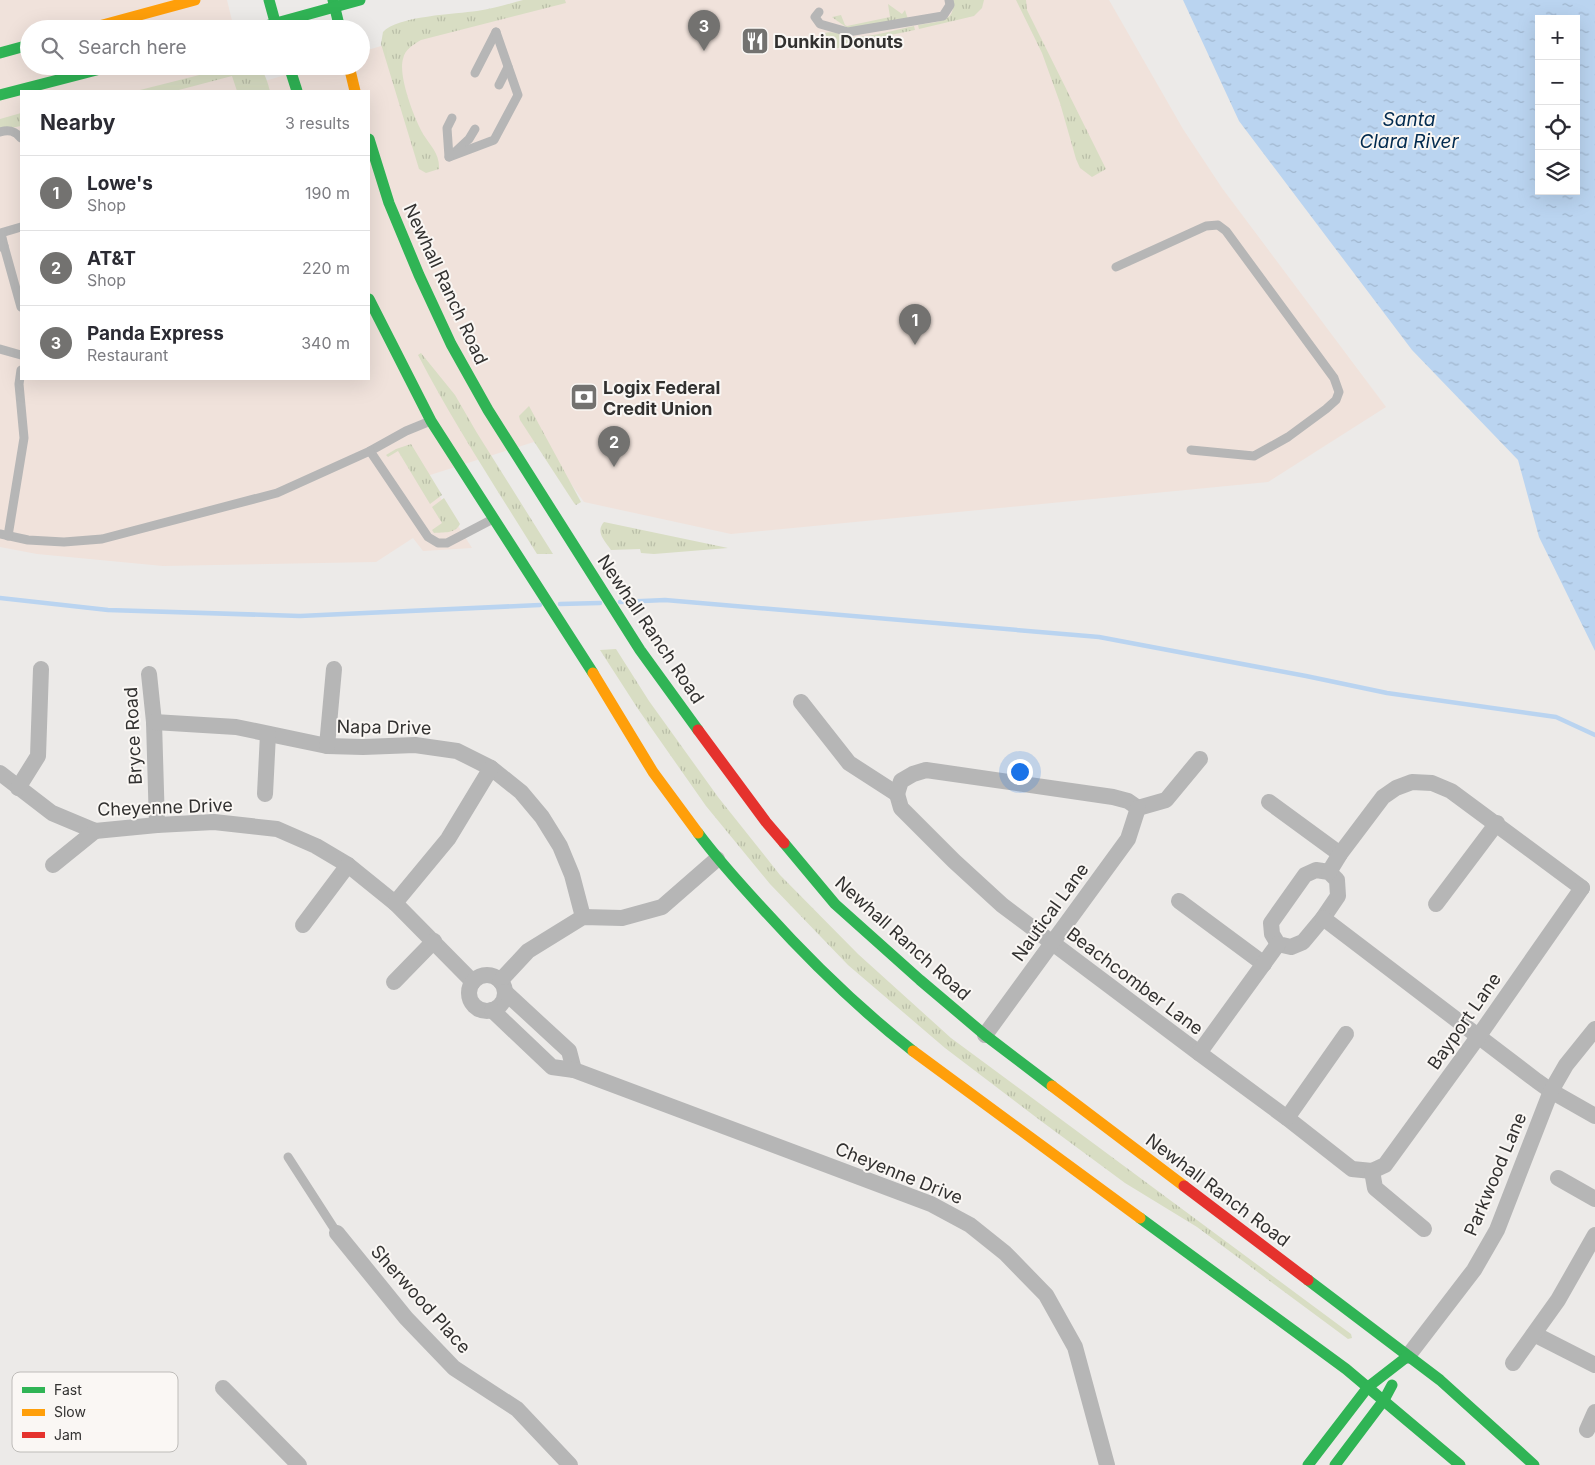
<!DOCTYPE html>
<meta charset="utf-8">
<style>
body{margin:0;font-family:Inter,sans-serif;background:#f2f2f3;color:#2b2b33}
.controls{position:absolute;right:15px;top:15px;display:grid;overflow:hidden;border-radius:0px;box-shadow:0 5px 20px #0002}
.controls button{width:45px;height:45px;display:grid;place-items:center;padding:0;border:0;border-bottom:1px solid #e1e1e2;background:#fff;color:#2b2b33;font:25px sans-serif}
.you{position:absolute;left:1019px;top:771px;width:18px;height:18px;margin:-12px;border:4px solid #fff;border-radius:50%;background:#1a73e8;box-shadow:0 0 0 8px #1a73e833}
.badge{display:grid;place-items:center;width:32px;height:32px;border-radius:50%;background:#737270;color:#fff;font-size:16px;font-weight:700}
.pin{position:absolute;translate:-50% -41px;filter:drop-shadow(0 1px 2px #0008)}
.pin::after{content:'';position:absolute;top:26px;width:18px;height:15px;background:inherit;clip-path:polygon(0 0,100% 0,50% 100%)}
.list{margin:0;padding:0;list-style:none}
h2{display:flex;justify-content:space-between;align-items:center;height:65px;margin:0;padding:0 20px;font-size:21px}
h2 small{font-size:16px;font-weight:400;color:#7c7c81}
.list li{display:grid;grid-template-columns:32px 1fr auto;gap:15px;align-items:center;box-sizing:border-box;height:75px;padding:0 20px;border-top:1px solid #e1e1e2}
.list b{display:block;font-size:19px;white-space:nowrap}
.list p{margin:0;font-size:16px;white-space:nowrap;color:#7c7c81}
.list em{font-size:16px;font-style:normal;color:#7c7c81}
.icon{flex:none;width:28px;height:28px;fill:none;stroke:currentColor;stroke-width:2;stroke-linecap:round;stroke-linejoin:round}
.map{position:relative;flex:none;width:1595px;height:1465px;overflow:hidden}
.search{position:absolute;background:#fff;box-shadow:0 5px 20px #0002;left:20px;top:20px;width:350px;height:55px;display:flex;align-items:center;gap:12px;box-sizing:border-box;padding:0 18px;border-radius:28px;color:#7c7c81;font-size:19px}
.panel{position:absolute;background:#fff;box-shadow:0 5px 20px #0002;left:20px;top:90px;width:350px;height:290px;border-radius:0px}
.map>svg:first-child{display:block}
.commercial{fill:#f0e2db;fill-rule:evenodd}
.grass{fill:url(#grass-tufts)}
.water{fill:url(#water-ripples);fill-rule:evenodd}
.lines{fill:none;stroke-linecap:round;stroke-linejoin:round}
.stream{stroke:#bad4f0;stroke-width:4.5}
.lane{stroke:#b6b6b6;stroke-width:9}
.street{stroke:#b6b6b6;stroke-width:16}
.fast{stroke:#30b455;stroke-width:11}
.slow{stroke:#ff9f0a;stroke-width:11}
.jam{stroke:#e5322d;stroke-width:11}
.labels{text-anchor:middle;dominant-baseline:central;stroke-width:4;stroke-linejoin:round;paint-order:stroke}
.poi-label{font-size:18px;font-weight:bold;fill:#323130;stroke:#faf7f4;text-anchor:start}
.street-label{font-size:18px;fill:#323130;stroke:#faf7f4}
.water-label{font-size:19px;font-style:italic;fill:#012a4f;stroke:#faf7f4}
.key{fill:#faf7f4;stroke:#bebcb9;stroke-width:1}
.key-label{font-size:14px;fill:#323130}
</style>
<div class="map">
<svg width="1595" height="1465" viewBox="0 0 1595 1465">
<defs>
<pattern id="grass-tufts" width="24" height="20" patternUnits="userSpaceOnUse" patternTransform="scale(1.25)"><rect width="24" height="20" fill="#d8ddc3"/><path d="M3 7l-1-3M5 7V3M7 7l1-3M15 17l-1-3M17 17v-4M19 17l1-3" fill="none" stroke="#babea8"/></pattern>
<pattern id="water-ripples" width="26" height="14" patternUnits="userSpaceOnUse" patternTransform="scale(1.25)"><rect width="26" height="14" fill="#bad4f0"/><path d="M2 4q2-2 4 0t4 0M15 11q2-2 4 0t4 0" fill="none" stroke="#a0b6ce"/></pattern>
</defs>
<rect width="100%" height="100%" fill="#eceae8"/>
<path class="commercial" d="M 0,0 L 227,0 L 234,29 L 29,29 L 29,66 L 243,66 L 248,86 L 315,66 L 361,66 L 361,52 L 535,0 L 1109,0 L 1183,129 L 1222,188 L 1386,407 L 1268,482 L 731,534 L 584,502 L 540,440 L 427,476 L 472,548 L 423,551 L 413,538 L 376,562 L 163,566 L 37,554 L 0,547 ZM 21,91 L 369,91 L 369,379 L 21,379 Z"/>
<g class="grass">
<path d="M 523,0 L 565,0 L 566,3 L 421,40 C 413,45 405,49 403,59 C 398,76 414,118 423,134 C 430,145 440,154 439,169 L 426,173 L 419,169 L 381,44 L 383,32 C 396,16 457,14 477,11 C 493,9 508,4 523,0 Z"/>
<path d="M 952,0 L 984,0 L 982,8 L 974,16 L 919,29 L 918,25 C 934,22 958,23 952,0 Z"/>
<polygon points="1016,0 1026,0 1027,10 1106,169 1092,177 1080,168 1076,159 1060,103 1042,53"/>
<path d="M 888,4 L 902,14 L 905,10 L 908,19 L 848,28 C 846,27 833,18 832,17 L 841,15 L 845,25 L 847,26 L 890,17 Z"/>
<path d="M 914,26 L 915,30 L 871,39 L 831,50 L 824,47 L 822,40 L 825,33 C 835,30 845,37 855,37 C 875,36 895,30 914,26 Z"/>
<path d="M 235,66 C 260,66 263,65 270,91 L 237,91 L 232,76 L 175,91 L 136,91 Z"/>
<polygon points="21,113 21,126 0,130 0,119"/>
<path d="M 421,353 L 455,395 L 477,433 L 553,554 L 537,554 C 496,488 454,424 418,355 Z"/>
<polygon points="529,406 581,502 576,505 574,503 520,420 519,416"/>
<polygon points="411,444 442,495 430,504 398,451 388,457 386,455 396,449"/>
<path d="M 444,498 L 460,524 C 455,534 444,532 434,533 L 432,530 L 442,523 L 432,507 Z"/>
<path d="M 604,522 L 728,548 L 654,554 L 641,553 L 640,549 L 611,550 C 605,541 595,532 604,522 Z"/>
<polygon points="616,649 649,701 718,797 780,875 858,954 951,1038 1351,1334 1352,1338 1348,1339 1197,1227 1125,1183 1041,1121 945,1048 848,965 770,884 706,806 638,709 600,650"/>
</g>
<path class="water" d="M 1183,0 L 1595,0 L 1595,651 L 1539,537 L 1518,460 L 1412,350 L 1239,121 ZM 1539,19 L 1576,19 L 1576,191 L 1539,191 Z"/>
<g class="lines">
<g class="stream">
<polyline points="0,598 108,610 300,616 540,605"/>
<polyline points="620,602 665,600 1099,637 1306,676 1387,693 1556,717 1595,735"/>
<polyline points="560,604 600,603"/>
</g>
<g class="lane">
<polyline points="819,12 815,17 820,24 848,32 943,16 950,5 949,0"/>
<polyline points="475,73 496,32"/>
<polyline points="499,85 508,67"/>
<path d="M 0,132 C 9,129 15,131 21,138"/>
<polyline points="453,154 469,139 475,129"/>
<polyline points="449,157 494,140 518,95 496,32"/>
<polyline points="449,157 447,128 452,118"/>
<polyline points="4,246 1,233 21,227"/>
<polyline points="0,247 4,246 21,307"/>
<polyline points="1116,267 1206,226 1218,225 1226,231 1334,378 1339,392 1336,400 1326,409 1288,437 1254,456 1191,450"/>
<polyline points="0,349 21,355"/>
<polyline points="428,422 406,431 370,451 428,537 438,543 447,543 491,520"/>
<polyline points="0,534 28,540 64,542 102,539 277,493 370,451"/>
<polyline points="8,536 24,438 19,384 21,370"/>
<polyline points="288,1157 337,1233"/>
</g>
<g class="street">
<polyline points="149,674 154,722 157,825"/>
<polyline points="801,702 849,763 897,794"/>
<polyline points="154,722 236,727 327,746 363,747 415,745 457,751 491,768 521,792 542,817 560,846 572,875 583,917"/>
<polyline points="327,746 334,669"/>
<polyline points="0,773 52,813 95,831 157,825 214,822 277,829 316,846 348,865 395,903 473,982"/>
<polyline points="18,788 38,756 41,669"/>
<polyline points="265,794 268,734"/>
<polyline points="897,794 901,808 954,861 1002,905 1199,1053 1287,1118 1352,1169 1372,1171"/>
<polyline points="897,794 901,781 913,774 926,770 1113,797 1128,801 1138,808"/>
<polyline points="1269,802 1340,854"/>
<polyline points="1138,808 1166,800 1200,759"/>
<polyline points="53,865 95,831"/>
<polygon points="1316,870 1329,872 1337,880 1338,896 1323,918 1303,942 1291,947 1278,944 1272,934 1271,923 1305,875"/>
<polyline points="1329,872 1340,854 1383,797 1396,788 1412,782 1432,783 1451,791 1582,888"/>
<polyline points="1179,901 1264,964"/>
<polyline points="395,903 448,839 491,768"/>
<polyline points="1436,904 1497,823"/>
<polyline points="1323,918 1537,1081 1551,1091 1595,1116"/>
<polyline points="303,925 348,865"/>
<circle cx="487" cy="993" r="18"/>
<polyline points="500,981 528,951 583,917 622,918 662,907 717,859"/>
<polyline points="394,982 434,941"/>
<polyline points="505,992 569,1051 574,1070"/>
<polyline points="492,1010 552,1067 574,1070 931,1204 970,1225 1005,1253 1046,1295 1075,1347 1107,1465"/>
<polyline points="985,1035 1128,839 1138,808"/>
<polyline points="1199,1053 1278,944"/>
<polyline points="1287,1118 1346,1034"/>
<polyline points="1372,1171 1385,1165 1478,1037 1582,888"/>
<polyline points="1372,1171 1375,1188 1424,1229"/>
<polyline points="1558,1178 1595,1199"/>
<polyline points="337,1233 406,1318 454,1368 517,1409 570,1465"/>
<polyline points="1534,1334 1595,1365"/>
<polyline points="1408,1356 1474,1270 1497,1230 1551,1091 1566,1065 1595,1029"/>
<polyline points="1513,1363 1558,1300 1595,1235"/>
<polyline points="223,1388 299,1465"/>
<polyline points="1587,1430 1595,1412"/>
</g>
<g class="fast">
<polyline points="269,0 277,29"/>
<polyline points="333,0 340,29"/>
<polyline points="255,29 360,0"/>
<polyline points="0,53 29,45"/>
<polyline points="289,66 297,91"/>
<polyline points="0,95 112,66"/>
<polyline points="369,139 389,203 419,275 451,344 488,410 640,650 698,730"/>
<polyline points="369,299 431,421 593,673"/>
<path d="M 698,833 C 718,860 740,884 763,909 C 809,960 858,1008 913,1051"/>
<polyline points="784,843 835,904 920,980 985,1035 1052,1086"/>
<polyline points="1140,1218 1346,1369 1460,1465"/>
<polyline points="1308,1280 1440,1380 1534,1465"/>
<polyline points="1308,1465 1368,1387 1408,1356"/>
<polyline points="1335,1465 1384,1400 1392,1385"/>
</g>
<g class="slow">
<polyline points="88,29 195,0"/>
<polyline points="349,66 355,91"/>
<polyline points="593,673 653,772 698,833"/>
<polyline points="913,1051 1140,1218"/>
<polyline points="1052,1086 1184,1186"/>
</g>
<g class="jam">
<polyline points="698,730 766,822 784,843"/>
<polyline points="1184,1186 1308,1280"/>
</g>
</g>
<defs>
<g id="restaurant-square" transform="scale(1.4375)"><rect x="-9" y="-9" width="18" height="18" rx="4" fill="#737270" stroke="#faf7f4"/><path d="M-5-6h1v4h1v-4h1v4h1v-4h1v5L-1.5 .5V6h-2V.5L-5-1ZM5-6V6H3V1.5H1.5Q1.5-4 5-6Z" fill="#fff"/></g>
<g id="bank-square" transform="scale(1.4375)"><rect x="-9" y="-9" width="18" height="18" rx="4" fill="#737270" stroke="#faf7f4"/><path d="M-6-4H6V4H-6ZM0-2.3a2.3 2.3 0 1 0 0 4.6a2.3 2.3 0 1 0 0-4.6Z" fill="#fff"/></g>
</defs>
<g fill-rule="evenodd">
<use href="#restaurant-square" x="755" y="41"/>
<use href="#bank-square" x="584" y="397"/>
</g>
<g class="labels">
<g class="poi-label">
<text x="774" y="41">Dunkin Donuts</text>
<text x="603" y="387">Logix Federal<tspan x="603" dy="21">Credit Union</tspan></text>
</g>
<g class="street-label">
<text transform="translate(446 284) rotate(65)">Newhall Ranch Road</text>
<text transform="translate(651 629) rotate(56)">Newhall Ranch Road</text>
<text transform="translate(384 727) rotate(1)">Napa Drive</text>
<text transform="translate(133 736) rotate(-93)">Bryce Road</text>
<text transform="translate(165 807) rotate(-2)">Cheyenne Drive</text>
<text transform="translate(1050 912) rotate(-54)">Nautical Lane</text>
<text transform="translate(903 938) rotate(42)">Newhall Ranch Road</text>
<text transform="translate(1135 981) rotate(37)">Beachcomber Lane</text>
<text transform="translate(1464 1021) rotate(-55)">Bayport Lane</text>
<text transform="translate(899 1173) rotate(22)">Cheyenne Drive</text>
<text transform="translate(1495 1174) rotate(-67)">Parkwood Lane</text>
<text transform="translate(1218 1190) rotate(37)">Newhall Ranch Road</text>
<text transform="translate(421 1299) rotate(48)">Sherwood Place</text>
</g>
<g class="water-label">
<text x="1409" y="119">Santa<tspan x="1409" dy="22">Clara River</tspan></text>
</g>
</g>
<rect x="12" y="1372" width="166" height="80" rx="8" class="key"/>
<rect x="22" y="1387" width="23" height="6" fill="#30b455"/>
<rect x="22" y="1409" width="23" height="7" fill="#ff9f0a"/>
<rect x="22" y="1432" width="23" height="6" fill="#e5322d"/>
<g class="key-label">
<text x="54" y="1395">Fast</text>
<text x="54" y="1417">Slow</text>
<text x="54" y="1440">Jam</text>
</g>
</svg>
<div class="controls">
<button>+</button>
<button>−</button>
<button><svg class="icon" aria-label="locate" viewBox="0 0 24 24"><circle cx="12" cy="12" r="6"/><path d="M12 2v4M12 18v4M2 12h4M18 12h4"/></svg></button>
<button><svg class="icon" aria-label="layers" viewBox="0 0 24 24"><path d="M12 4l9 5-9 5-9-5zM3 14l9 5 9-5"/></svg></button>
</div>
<div class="you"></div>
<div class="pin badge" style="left:915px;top:345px">1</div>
<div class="pin badge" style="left:614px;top:467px">2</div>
<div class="pin badge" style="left:704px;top:51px">3</div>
<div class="search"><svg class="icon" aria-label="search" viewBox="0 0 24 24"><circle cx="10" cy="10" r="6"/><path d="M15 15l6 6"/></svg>Search here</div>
<section class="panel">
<h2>Nearby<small>3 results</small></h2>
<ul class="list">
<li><span class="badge">1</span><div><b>Lowe's</b><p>Shop</p></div><em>190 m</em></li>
<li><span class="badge">2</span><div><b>AT&amp;T</b><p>Shop</p></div><em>220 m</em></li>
<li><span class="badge">3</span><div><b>Panda Express</b><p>Restaurant</p></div><em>340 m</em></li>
</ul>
</section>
</div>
